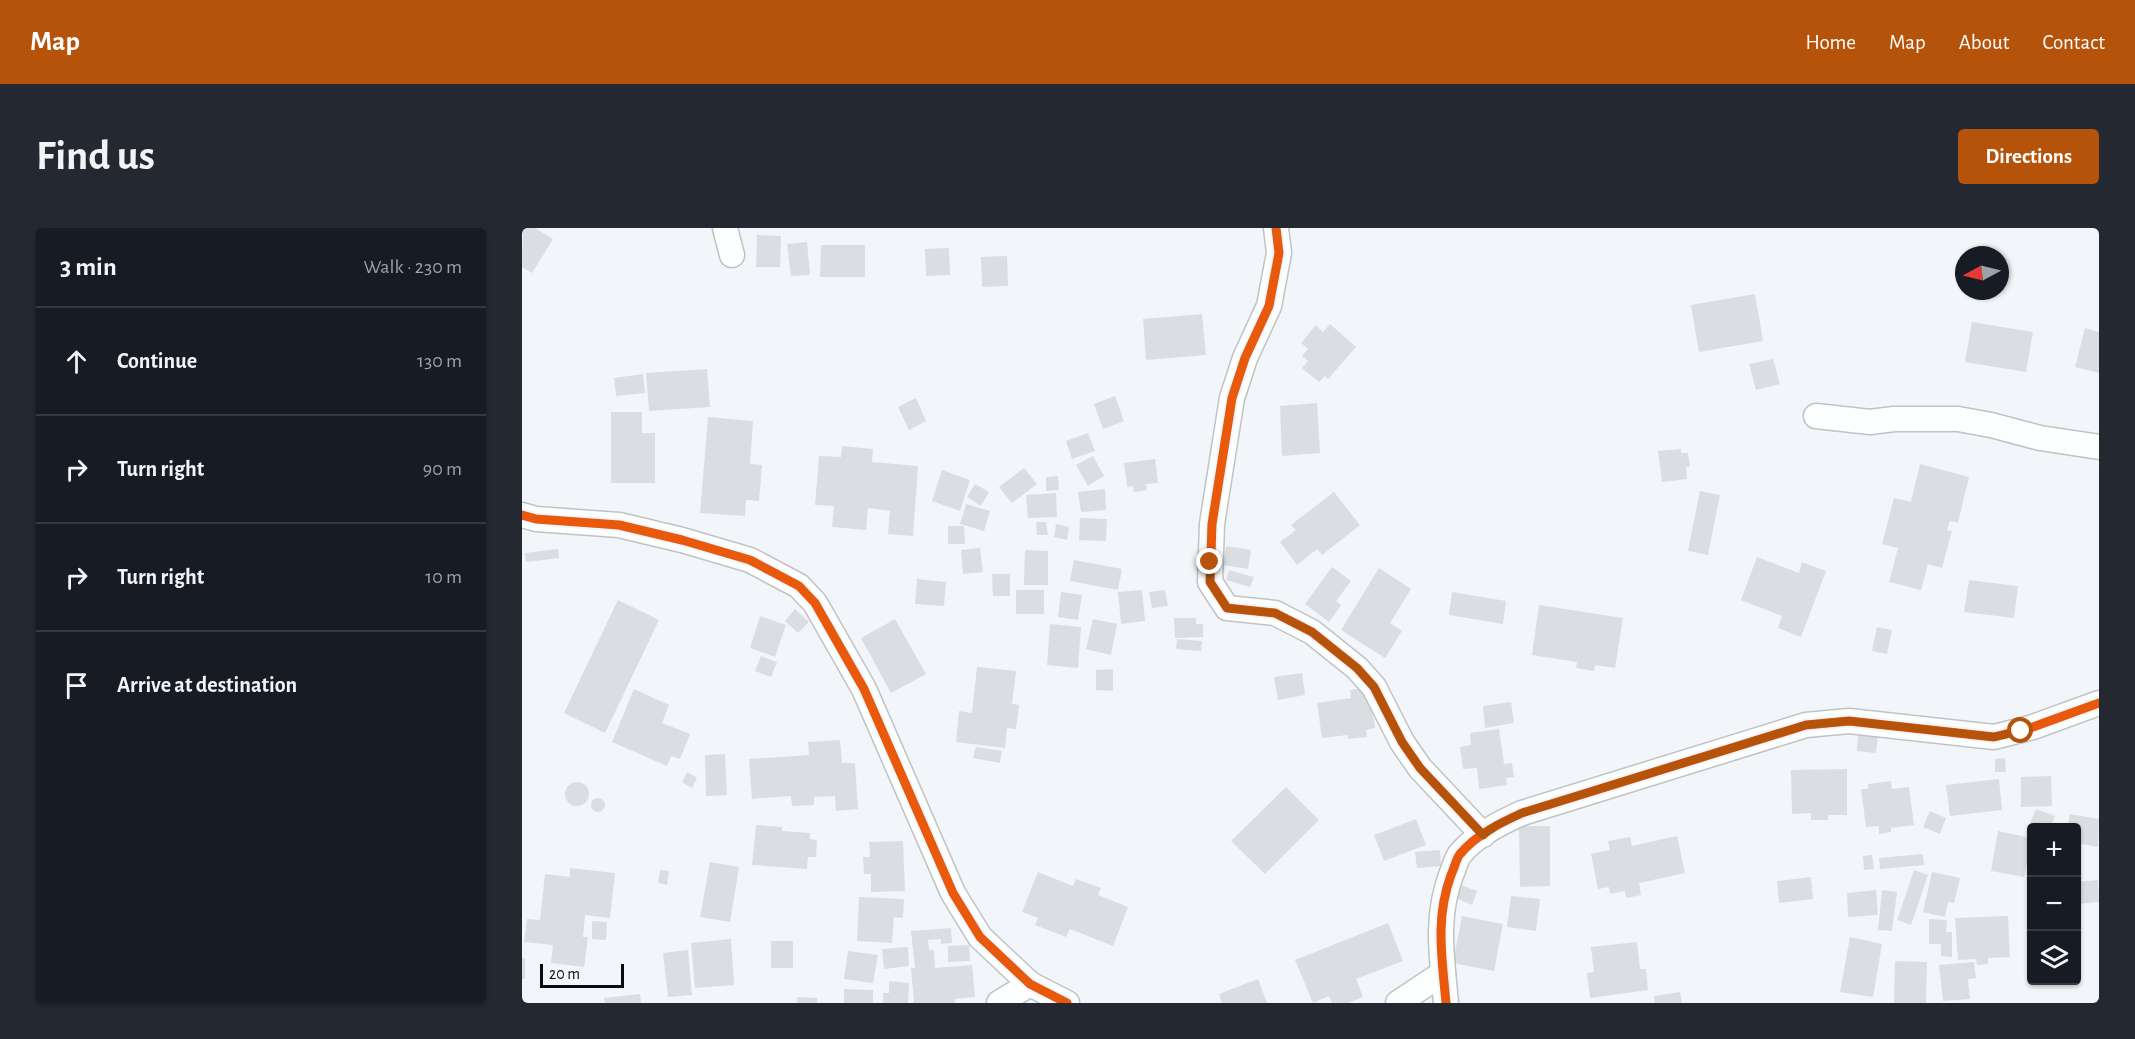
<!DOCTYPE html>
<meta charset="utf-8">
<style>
body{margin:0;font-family:"Alegreya Sans",sans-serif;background:#242831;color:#f1f3f6}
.controls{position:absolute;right:18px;bottom:18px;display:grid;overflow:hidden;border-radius:6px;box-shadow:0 2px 4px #0004}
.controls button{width:54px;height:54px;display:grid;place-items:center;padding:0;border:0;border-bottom:2px solid #363941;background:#171b24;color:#f1f3f6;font:30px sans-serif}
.compass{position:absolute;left:1433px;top:18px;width:54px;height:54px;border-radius:50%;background:#171b24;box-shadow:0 2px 4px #0004;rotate:263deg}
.scale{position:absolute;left:18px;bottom:15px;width:84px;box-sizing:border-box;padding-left:6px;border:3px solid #0a0c10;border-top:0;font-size:16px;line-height:21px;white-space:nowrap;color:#0a0c10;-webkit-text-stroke:4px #eff6fe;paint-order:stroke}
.stop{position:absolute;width:18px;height:18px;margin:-14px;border:4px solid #b45309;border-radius:50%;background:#fff}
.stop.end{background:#b45309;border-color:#fff;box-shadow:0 2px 6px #0008}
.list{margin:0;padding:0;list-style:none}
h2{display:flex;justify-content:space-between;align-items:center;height:78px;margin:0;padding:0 24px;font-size:26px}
h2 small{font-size:20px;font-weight:400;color:#9ea1a6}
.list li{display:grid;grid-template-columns:39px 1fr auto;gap:18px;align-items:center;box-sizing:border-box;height:108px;padding:0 24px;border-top:2px solid #363941}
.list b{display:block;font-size:22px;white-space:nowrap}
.list em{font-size:20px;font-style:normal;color:#9ea1a6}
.icon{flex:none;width:33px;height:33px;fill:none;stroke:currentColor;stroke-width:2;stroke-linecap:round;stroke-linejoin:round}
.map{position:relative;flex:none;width:1577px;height:775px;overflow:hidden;border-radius:6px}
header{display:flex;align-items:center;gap:36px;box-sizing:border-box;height:84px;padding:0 30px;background:#b45309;color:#fff}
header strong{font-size:28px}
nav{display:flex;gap:33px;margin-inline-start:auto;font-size:21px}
.intro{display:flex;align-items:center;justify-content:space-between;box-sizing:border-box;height:144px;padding:0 36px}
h1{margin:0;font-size:42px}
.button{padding:15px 27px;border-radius:6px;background:#b45309;color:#fff;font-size:21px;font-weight:700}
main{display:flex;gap:36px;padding:0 36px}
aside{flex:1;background:#171b24;border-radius:6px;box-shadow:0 2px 4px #0004}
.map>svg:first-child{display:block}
.building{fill:#dadde1}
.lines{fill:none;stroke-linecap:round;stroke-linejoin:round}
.street-casing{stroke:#bfc3c6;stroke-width:27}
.street{stroke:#fdfefe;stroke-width:24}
.cycleway-casing{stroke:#eff6fe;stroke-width:13}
.cycleway{stroke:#e8590c;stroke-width:9}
.route{stroke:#b45309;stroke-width:8}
</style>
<header>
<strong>Map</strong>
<nav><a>Home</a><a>Map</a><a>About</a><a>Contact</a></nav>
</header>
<div class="intro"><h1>Find us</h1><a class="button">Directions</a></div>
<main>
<aside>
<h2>3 min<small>Walk · 230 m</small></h2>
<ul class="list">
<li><svg class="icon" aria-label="ahead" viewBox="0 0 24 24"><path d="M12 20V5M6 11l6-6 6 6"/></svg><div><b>Continue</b></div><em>130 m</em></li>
<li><svg class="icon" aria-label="right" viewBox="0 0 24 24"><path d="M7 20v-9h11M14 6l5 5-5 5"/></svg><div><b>Turn right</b></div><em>90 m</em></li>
<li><svg class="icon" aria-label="right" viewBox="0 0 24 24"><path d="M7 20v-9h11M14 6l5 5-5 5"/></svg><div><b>Turn right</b></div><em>10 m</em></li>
<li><svg class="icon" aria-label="arrive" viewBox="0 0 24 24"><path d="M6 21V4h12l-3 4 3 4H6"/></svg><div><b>Arrive at destination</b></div></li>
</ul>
</aside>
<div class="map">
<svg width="1577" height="775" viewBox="0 0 1577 775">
<rect width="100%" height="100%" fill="#f2f6fa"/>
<g class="building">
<polygon points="1,0 13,0 31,11 10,45 0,39"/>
<polygon points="235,7 259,8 258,39 234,39"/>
<polygon points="285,14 288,47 269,48 265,16"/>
<polygon points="299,17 343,17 343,49 298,49"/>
<polygon points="427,20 428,47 404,48 403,21"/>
<polygon points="485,28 486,58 460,59 459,29"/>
<polygon points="1233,66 1241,113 1177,124 1169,77"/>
<polygon points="680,86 684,127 624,132 621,91"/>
<polygon points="1450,94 1511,104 1504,144 1443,134"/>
<polygon points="808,96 834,119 806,151 803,148 797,154 780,140 786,133 780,128 786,121 779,115 794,97 801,104"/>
<polygon points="1563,100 1577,104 1577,145 1553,139"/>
<polygon points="1251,131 1258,156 1234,162 1227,136"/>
<polygon points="185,141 188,179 127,183 124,145"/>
<polygon points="121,146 123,165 94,168 92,150"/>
<polygon points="593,168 602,193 581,201 572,176"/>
<polygon points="394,170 404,193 387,202 376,179"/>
<polygon points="795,175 798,225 760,228 758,178"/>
<polygon points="89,184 120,184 120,205 133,205 133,255 89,255"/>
<polygon points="186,189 231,193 228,236 240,237 237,273 224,272 223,288 178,285"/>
<polygon points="566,205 573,223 550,231 544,213"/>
<polygon points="320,218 351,221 350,234 396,238 391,308 366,306 368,283 346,280 344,302 310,299 312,278 293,277 297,228 319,229"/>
<polygon points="1159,221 1159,225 1166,225 1168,239 1164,239 1165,251 1140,254 1136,223"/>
<polygon points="571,228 582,248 566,258 554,237"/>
<polygon points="633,231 636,255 624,256 625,262 612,264 611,258 605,259 602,235"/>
<polygon points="1398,236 1447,249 1436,295 1428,293 1425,302 1430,303 1420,340 1406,336 1399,362 1367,354 1376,320 1360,316 1372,270 1389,274"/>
<polygon points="502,240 515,256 490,275 477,259"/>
<polygon points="420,242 448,252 438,283 410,273"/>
<polygon points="536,248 537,262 524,263 524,249"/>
<polygon points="453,256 467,264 459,278 445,269"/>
<polygon points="583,261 584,282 559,284 556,264"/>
<polygon points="1178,263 1198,267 1186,327 1166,323"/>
<polygon points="812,264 838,297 800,327 795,321 775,337 758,314 774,302 769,297"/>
<polygon points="534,265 535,289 506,290 504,267"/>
<polygon points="444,276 468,283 462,303 438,296"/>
<polygon points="558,290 585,291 584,313 557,312"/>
<polygon points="514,294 524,294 526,307 515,307"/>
<polygon points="534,296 547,299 545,312 532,309"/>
<polygon points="426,298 442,298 443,316 426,316"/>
<polygon points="704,318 729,322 726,341 701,337"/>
<polygon points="458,320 461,344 441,346 439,322"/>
<polygon points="36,321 37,330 4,334 3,325"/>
<polygon points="503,322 526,323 526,357 502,357"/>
<polygon points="1235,329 1277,345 1280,334 1304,343 1279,409 1256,400 1260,388 1219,372"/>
<polygon points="552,332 600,341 596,362 548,353"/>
<polygon points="810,339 829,353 814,373 819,377 807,394 783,376"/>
<polygon points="857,340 889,361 868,395 880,403 863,430 819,402"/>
<polygon points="707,342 732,349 728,359 704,352"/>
<polygon points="470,346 488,346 488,368 471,368"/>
<polygon points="395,351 424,354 422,378 393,376"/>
<polygon points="1447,352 1496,358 1492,390 1442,384"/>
<rect x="494" y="362" width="28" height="24"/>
<polygon points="620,362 623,393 599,396 596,364"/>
<polygon points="643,362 646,378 630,380 627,364"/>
<polygon points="539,364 560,367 556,392 536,389"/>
<polygon points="930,364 984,373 981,396 927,387"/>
<polygon points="96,372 137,392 83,505 42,485"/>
<polygon points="1017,377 1101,390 1093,440 1073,437 1072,443 1054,440 1055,434 1010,427"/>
<polygon points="273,381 287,394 276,405 263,393"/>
<polygon points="238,388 264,397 253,429 228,420"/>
<polygon points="652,390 674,390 674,396 681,396 681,409 653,410"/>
<polygon points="373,391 404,446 369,465 339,410"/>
<polygon points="571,391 595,396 589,427 564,421"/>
<polygon points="528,396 559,399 556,440 525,437"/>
<polygon points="1355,399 1370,402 1365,426 1350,423"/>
<polygon points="655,411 680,413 679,423 654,421"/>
<polygon points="239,428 255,434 249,449 233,443"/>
<polygon points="455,439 494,443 490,476 497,477 494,501 485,500 483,520 434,514 437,483 450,485"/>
<polygon points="591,441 591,463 574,462 574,442"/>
<polygon points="780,445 783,467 756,472 752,449"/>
<polygon points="847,459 853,500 844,502 845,509 826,511 826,507 800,510 795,475 829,470 828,462"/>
<polygon points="112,461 147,477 140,495 168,506 158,531 149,528 145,538 90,514"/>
<polygon points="989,474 992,495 963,500 961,478"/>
<polygon points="977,501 982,536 990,535 992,549 984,550 985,557 957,561 955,540 941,541 938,519 949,517 948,505"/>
<polygon points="1336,505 1356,507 1354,525 1335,523"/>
<polygon points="318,512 320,535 333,535 336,581 314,583 313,568 292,569 292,577 270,578 269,568 230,571 227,531 287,527 286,514"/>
<polygon points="454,519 480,523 478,535 451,530"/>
<polygon points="203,526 205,567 184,568 183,527"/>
<polygon points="1483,530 1484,544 1473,544 1473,531"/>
<polygon points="1325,541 1325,587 1306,587 1306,592 1289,592 1289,585 1270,586 1269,542"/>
<polygon points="165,544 175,550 170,560 160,554"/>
<polygon points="1529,548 1530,578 1499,579 1499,549"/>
<polygon points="1477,551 1480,582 1428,588 1424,557"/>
<polygon points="1369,553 1370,561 1387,559 1392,597 1369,600 1369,604 1357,606 1357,598 1344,599 1339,561 1346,561 1346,556"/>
<circle cx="55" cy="566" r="12"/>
<polygon points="764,559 797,592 743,646 709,613"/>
<circle cx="76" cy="577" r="7"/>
<polygon points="1514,581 1533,588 1528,600 1510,600 1510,603 1505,602"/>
<polygon points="1408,583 1424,590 1418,606 1401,599"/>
<polygon points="1548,586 1577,591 1576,619 1554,615 1554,600 1545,600"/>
<polygon points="894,591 904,617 862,633 852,607"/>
<polygon points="234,597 260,599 260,603 288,605 288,611 295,612 294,629 286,629 285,641 230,637"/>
<polygon points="997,598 1028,598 1028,658 998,659"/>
<polygon points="1476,603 1509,610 1502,649 1469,643"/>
<polygon points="1155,608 1163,645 1117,655 1119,667 1104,670 1103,663 1088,666 1087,659 1076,661 1069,626 1088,622 1086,613 1108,609 1110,618"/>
<polygon points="381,613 383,663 349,664 349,646 342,646 341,629 348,629 347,614"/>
<polygon points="918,622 919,638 895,640 893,624"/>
<polygon points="1401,626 1402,637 1358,641 1357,630"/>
<polygon points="1350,627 1352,641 1342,642 1341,628"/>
<polygon points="188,634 217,639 208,694 178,689"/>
<polygon points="48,640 93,645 88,690 63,687 61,709 66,709 62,739 29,735 31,717 2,714 5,691 18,692 23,646 48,649"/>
<polygon points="138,642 147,643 145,657 136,655"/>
<polygon points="1392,642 1406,647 1389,697 1375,692"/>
<polygon points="516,644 551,658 554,651 579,660 576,667 606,679 591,718 548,701 544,709 513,697 516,690 500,684"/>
<polygon points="1410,644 1438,650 1432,675 1426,674 1423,689 1401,684"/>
<polygon points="1289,649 1291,671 1257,675 1255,653"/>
<polygon points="1576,652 1577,674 1556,676 1554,654"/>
<polygon points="939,657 955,663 950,677 934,670"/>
<polygon points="1354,662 1356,687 1326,689 1325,665"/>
<polygon points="1360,662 1375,664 1370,703 1356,702"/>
<polygon points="989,668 1018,671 1014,703 985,699"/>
<polygon points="337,669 382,671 381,690 372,689 370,715 335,713"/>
<polygon points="940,688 981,696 972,743 931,735"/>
<polygon points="1486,688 1488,729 1466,730 1466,736 1455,737 1454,731 1436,732 1433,690"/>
<polygon points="1407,691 1425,692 1424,704 1430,704 1430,729 1419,728 1419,716 1407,716"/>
<polygon points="70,693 85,694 84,712 70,711"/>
<polygon points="866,695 881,733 834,751 841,769 826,775 810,775 807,768 791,775 773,732"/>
<polygon points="429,700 430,715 419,716 419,711 406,712 407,722 412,722 413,740 450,737 453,769 433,771 433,775 392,775 389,740 393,740 389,703"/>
<polygon points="1328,709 1360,716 1351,769 1318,764"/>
<polygon points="209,711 212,757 173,760 169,715"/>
<rect x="249" y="713" width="22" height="27"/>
<polygon points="1115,714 1118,741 1124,741 1126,762 1068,770 1065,745 1072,744 1069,719"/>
<polygon points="447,717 448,733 426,734 426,718"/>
<polygon points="386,719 387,738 362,741 360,721"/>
<polygon points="166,722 170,767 146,769 141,725"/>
<polygon points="326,723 356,727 351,755 322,751"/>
<rect x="0" y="730" width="3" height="21"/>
<polygon points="1373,733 1405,734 1404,775 1372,775"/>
<polygon points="1452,734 1454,750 1446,751 1448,771 1421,773 1417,737"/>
<polygon points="736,751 745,775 700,775 697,766"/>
<polygon points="367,753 387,755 386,775 361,775 361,765 367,765"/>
<polygon points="322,761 351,762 351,775 322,775"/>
<polygon points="1158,764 1160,775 1133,775 1132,768"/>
<polygon points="118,766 119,775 83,775 82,770"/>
<polygon points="275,769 295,770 295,775 275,775"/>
</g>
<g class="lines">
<g class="street-casing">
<g id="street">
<polyline points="203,0 210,27"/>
<polyline points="754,0 757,25 747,78 723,130 710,170 690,296 688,354 705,380 753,385 790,404 835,440 852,459 880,514 898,540 961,607"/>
<polyline points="1294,188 1348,194 1372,191 1436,191 1469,197 1518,210 1577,219"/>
<polyline points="0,287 14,291 97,297 160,312 228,332 277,358 293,375 342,461 431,665 458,709 508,756 545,775"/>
<polyline points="477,775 508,756"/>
<polyline points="876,775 921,745"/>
<path d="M 924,775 C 920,729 913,691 929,647 C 932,641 934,631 938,626 C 954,607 978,595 1000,585 L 1284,497 L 1327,493 L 1472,509 L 1511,499 L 1577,475"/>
</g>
</g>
<use href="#street" class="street"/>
<g class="cycleway-casing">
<g id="cycleway">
<polyline points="754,0 757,25 747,78 723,130 710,170 690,296 688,354 705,380 753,385 790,404 835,440 852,459 880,514 898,540 961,607"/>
<polyline points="0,287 14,291 97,297 160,312 228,332 277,358 293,375 342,461 431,665 458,709 508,756 545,775"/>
<path d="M 924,775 C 920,729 913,691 929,647 C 932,641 934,631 938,626 C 954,607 978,595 1000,585 L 1284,497 L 1327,493 L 1472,509 L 1511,499 L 1577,475"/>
</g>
</g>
<use href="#cycleway" class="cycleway"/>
</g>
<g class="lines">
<polyline class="route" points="688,334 688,354 705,380 753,385 790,404 835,440 852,459 880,514 898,540 961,607 975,597 1000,585 1284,497 1327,493 1472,509 1499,503"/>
</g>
</svg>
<div class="controls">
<button>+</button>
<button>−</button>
<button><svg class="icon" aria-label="layers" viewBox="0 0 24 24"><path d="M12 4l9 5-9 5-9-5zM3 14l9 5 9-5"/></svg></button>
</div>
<svg class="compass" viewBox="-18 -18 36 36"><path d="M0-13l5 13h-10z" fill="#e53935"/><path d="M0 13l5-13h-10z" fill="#9ea1a6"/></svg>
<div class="scale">20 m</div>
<div class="stop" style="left:1499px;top:503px"></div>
<div class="stop end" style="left:688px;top:334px"></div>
</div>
</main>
